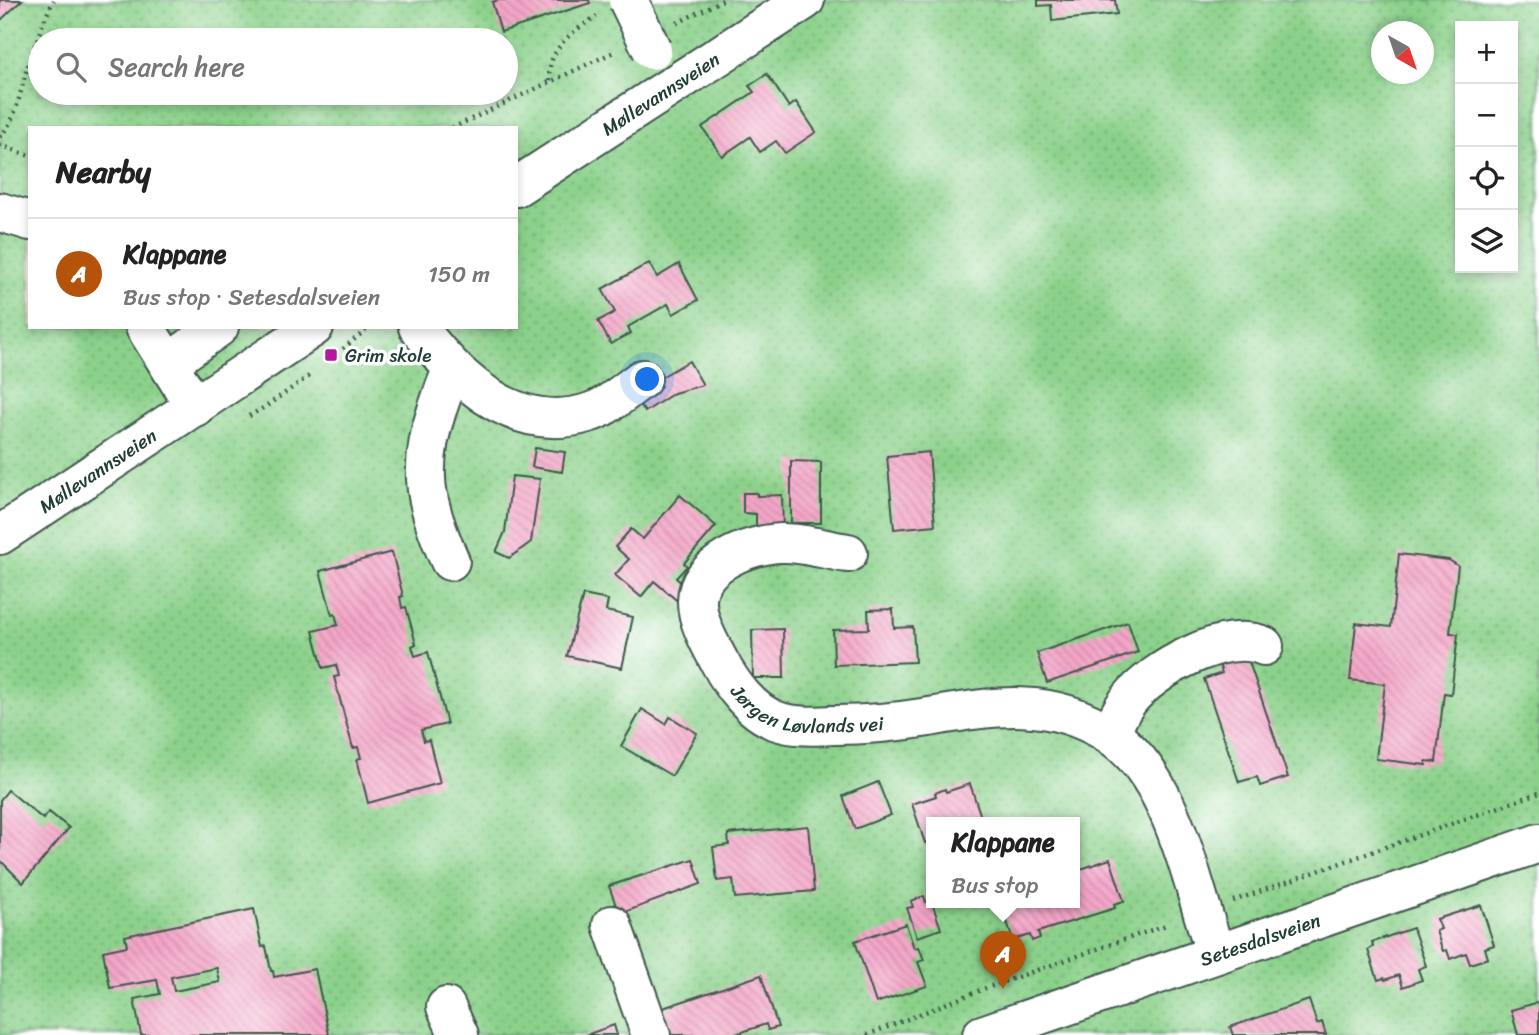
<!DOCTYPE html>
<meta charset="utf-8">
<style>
body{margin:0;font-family:Sriracha,sans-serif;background:#f2f2f2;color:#222}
.controls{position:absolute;right:21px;top:21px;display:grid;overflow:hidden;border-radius:0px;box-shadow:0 4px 10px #0003}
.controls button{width:63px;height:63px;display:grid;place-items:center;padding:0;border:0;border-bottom:2px solid #e0e0e0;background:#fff;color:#222;font:35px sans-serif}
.compass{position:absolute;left:1371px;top:21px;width:63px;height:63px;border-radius:50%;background:#fff;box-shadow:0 4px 10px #0003;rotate:140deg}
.you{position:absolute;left:648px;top:380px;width:24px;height:24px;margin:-18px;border:5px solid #fff;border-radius:50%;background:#1a73e8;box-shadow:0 0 0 10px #1a73e833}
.badge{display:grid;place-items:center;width:46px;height:46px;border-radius:50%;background:#b45309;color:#fff;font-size:23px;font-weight:700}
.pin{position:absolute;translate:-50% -58px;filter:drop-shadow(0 2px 4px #0008)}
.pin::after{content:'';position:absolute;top:37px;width:24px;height:21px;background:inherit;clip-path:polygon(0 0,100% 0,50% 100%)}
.popup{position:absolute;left:926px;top:817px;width:154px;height:91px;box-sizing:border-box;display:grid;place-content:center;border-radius:0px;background:#fff;filter:drop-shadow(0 2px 5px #0005);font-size:23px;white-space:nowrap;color:#767676}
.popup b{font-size:26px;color:#222}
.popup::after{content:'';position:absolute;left:50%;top:100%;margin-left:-14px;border:14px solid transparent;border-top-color:#fff}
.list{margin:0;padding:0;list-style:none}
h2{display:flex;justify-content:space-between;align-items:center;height:91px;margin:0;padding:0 28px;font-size:30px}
h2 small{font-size:23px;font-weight:400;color:#767676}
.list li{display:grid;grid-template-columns:46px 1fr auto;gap:21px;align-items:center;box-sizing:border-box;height:112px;padding:0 28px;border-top:2px solid #e0e0e0}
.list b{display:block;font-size:26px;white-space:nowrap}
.list p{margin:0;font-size:23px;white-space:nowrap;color:#767676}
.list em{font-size:23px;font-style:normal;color:#767676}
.icon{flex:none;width:38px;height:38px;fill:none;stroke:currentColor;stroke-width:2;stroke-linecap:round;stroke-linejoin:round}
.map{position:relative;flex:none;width:1539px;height:1035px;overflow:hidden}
.search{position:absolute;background:#fff;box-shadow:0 4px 10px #0003;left:28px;top:28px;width:490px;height:77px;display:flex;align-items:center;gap:18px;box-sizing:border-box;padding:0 24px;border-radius:38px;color:#767676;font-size:26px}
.panel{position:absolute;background:#fff;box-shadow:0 4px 10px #0003;left:28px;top:126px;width:490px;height:203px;border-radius:0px}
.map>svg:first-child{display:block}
.park{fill:url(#park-dots);stroke:#558760;stroke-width:2;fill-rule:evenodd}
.building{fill:url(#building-back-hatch);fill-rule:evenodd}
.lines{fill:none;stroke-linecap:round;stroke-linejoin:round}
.minor-casing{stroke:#3f574c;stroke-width:42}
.major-casing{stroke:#3f574c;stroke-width:42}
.highway-casing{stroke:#3f574c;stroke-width:42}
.path{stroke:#3f574c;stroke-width:4.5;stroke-dasharray:2 5;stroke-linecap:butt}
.minor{stroke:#fff;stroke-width:38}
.major{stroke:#fff;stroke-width:38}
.highway{stroke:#fff;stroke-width:38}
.minor-bridge-casing{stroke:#3f574c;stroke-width:42;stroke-linecap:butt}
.minor-bridge{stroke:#fff;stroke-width:38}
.poi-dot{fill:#b5179e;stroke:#fff;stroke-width:2.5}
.labels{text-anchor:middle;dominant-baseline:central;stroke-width:7;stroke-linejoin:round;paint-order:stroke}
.street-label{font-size:19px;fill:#1f3d34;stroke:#fff}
.poi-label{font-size:19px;fill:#1f3d34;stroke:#fff;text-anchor:start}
</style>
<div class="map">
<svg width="1539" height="1035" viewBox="0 0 1539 1035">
<defs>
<pattern id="park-dots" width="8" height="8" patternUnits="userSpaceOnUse" patternTransform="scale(1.75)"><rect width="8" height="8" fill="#8bd18b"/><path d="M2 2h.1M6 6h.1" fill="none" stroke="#71ab72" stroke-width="1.8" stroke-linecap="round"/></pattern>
<pattern id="building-back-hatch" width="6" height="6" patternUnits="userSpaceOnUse" patternTransform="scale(1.75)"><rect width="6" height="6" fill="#f5a6c8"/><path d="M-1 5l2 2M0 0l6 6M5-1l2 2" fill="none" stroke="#c688a3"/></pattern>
</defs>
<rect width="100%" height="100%" fill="#fff"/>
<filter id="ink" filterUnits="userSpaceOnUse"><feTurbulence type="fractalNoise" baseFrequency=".0143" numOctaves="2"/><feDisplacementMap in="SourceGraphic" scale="14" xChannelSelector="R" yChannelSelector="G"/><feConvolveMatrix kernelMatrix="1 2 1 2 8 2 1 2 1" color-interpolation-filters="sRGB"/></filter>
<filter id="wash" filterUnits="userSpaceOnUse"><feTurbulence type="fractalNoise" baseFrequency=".00686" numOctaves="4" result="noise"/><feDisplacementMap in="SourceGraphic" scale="28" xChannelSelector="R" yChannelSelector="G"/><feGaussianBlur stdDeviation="1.57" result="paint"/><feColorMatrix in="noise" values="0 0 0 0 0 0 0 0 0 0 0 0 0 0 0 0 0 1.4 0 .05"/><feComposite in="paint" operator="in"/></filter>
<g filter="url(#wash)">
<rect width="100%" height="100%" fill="#f5ebd6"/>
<path class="park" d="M 0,0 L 1539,0 L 1539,1035 L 0,1035 ZM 1460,26 L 1513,26 L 1513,268 L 1460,268 ZM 1382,32 L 1424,32 L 1424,74 L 1382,74 ZM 40,40 L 506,40 L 506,93 L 40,93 ZM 30,128 L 516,128 L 516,327 L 30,327 ZM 931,823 L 1075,823 L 1075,903 L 931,903 Z"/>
<g id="blocks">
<g class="building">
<polygon points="0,0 22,0 0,21"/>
<polygon points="499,0 589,0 590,3 501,32 492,2"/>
<polygon points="1038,0 1115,0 1117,14 1052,21 1051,5 1038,6"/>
<polygon points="767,74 789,107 796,102 816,132 785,153 776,141 760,152 750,137 722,156 702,127 754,92 749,86"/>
<polygon points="649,263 657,277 679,264 698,300 673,314 668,304 628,327 631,333 611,344 598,321 615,312 602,289"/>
<polygon points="689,361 703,385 674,393 645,412 632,394"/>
<polygon points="535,448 565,452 562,472 532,467"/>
<polygon points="929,452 935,525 894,529 887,456"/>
<polygon points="791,461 821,462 821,523 791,523"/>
<polygon points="512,476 540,479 531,542 509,558 496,552 505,532"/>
<polygon points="743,493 757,493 757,496 782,495 783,528 756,528 756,514 743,513"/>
<polygon points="680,495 716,526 684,563 687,566 676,578 692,592 681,604 654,581 641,597 615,575 629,559 615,547 631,529 643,539"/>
<polygon points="392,552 403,596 400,597 402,608 406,607 416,644 412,646 415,656 428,652 447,724 421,730 424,741 429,740 440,783 368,803 357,759 361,758 358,747 353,748 334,677 339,676 336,665 323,668 313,631 338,625 335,614 332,615 320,571"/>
<polygon points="1399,554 1449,560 1458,566 1450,633 1458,634 1451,694 1444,693 1436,762 1426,761 1426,765 1376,759 1385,684 1350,680 1356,623 1391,627"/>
<polygon points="583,595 608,600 606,611 633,617 622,668 567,656"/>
<polygon points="893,609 894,628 913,627 915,662 834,665 833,630 869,629 868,610"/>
<polygon points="1128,622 1138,652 1047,683 1037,653"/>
<polygon points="783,629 784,678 753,678 752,630"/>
<polygon points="1246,653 1288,777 1260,786 1257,777 1239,782 1204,679 1222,673 1219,663"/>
<polygon points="642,709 666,724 670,717 697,733 672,776 621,746"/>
<polygon points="878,782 891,815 855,829 843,796"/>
<polygon points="970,784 983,823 931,823 931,841 925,843 912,804 936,796 935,793 945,789 946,792"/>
<polygon points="8,790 43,819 49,812 69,828 23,883 0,860 0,800"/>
<polygon points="808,826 814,891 735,898 733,879 717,881 713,847 729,845 728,834"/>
<polygon points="693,859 701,884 619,914 609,886"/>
<polygon points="1110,859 1124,901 1114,904 1115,908 1038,932 1040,938 1032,941 1030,935 1013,940 1001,903 1075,903 1075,871"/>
<polygon points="924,896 926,902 931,900 941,929 917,937 907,908 913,907 911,901"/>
<polygon points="1481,905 1494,945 1485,948 1488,958 1470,964 1466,953 1450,959 1447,950 1443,951 1436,931 1441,929 1437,919"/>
<path d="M 254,909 L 262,947 L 266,946 L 271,971 L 273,971 L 274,977 L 315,969 L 329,1035 L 141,1035 L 134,999 L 160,994 L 157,980 L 110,988 L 103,951 L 127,946 L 125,936 ZM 217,968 L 220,982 L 174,991 L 171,977 Z"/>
<polygon points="906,924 914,948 919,947 924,960 918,962 927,986 876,1003 855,941"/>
<polygon points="1413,928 1426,966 1418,969 1422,980 1403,987 1399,975 1385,980 1384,978 1378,980 1368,950 1373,947 1372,942"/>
<polygon points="761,975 778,1027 768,1030 766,1024 733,1035 669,1035 660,1009"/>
<polygon points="1309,1000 1317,1024 1322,1022 1326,1035 1233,1035 1230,1027"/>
<polygon points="1539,1002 1539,1035 1518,1035 1511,1010"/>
<polygon points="614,1025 617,1035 586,1035"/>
</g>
</g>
</g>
<g filter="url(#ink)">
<use href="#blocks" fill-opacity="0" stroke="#3f574c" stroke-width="2"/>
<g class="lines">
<g class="minor-casing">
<g id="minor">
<polyline points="0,212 30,221"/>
<polyline points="145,327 195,407"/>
<path d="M 418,327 C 458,381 516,435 588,413 C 608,407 625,391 642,379"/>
<polyline points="169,363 219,327"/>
<path id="s1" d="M 848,553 C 826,550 802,542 781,543 C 750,544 696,564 697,602 C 697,621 710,644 719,661 C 731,684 751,712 777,721 C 795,727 815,726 835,725 C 867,725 898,722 929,717 C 994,706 1050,696 1109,734 C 1174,776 1191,885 1216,954"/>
<path d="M 450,561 C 425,505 417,469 437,410 C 442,396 446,382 453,369"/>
<path d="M 1111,735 C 1115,723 1120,711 1128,701 C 1152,670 1226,628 1264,646"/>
<polyline points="612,925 651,1035"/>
<polyline points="446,1007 459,1035"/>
</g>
</g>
<g class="major-casing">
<g id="major">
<path id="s2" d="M 516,187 L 805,0"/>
<path id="s3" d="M 0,535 L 314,327"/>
</g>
</g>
<g class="highway-casing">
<g id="highway">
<path id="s4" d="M 982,1035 L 1539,843"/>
</g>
</g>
<g class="path">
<polyline points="677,23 723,0"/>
<path d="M 550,81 C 545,50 573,31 597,16"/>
<polyline points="452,128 616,51"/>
<path d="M 0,137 C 17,118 19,96 26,72 C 34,48 42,22 54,0"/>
<polyline points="0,145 30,156"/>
<polyline points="343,349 369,327"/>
<polyline points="249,416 265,407 312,374"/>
<polyline points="1233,901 1539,793"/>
<polyline points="867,1035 986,988 1169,924"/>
</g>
<use href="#minor" class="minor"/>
<use href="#major" class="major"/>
<use href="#highway" class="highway"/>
<g class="minor-bridge-casing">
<polyline id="minor-bridge" points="628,0 652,50"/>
</g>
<use href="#minor-bridge" class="minor-bridge"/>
</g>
</g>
<rect class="poi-dot" x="324" y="348" width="14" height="14" rx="3.5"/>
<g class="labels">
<g class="street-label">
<text stroke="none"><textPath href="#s2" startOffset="172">Møllevannsveien</textPath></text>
<text stroke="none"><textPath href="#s3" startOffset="117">Møllevannsveien</textPath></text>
<text stroke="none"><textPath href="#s1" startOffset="355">Jørgen Løvlands vei</textPath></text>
<text stroke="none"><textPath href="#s4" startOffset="294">Setesdalsveien</textPath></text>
</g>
<g class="poi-label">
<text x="345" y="355">Grim skole</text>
</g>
</g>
</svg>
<div class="controls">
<button>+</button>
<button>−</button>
<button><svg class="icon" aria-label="locate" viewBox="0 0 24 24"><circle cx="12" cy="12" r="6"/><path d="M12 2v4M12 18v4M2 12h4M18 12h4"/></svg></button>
<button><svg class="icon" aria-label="layers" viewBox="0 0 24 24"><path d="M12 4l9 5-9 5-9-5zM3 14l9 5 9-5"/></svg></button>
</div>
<svg class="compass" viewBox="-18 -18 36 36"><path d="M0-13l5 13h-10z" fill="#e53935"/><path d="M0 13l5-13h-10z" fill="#767676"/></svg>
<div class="you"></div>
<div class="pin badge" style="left:1003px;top:989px">A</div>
<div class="popup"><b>Klappane</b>Bus stop</div>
<div class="search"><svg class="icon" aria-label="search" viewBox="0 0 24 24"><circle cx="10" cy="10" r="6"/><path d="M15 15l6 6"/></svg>Search here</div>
<section class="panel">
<h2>Nearby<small></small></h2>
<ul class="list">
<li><span class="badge">A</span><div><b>Klappane</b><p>Bus stop · Setesdalsveien</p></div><em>150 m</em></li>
</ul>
</section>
</div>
